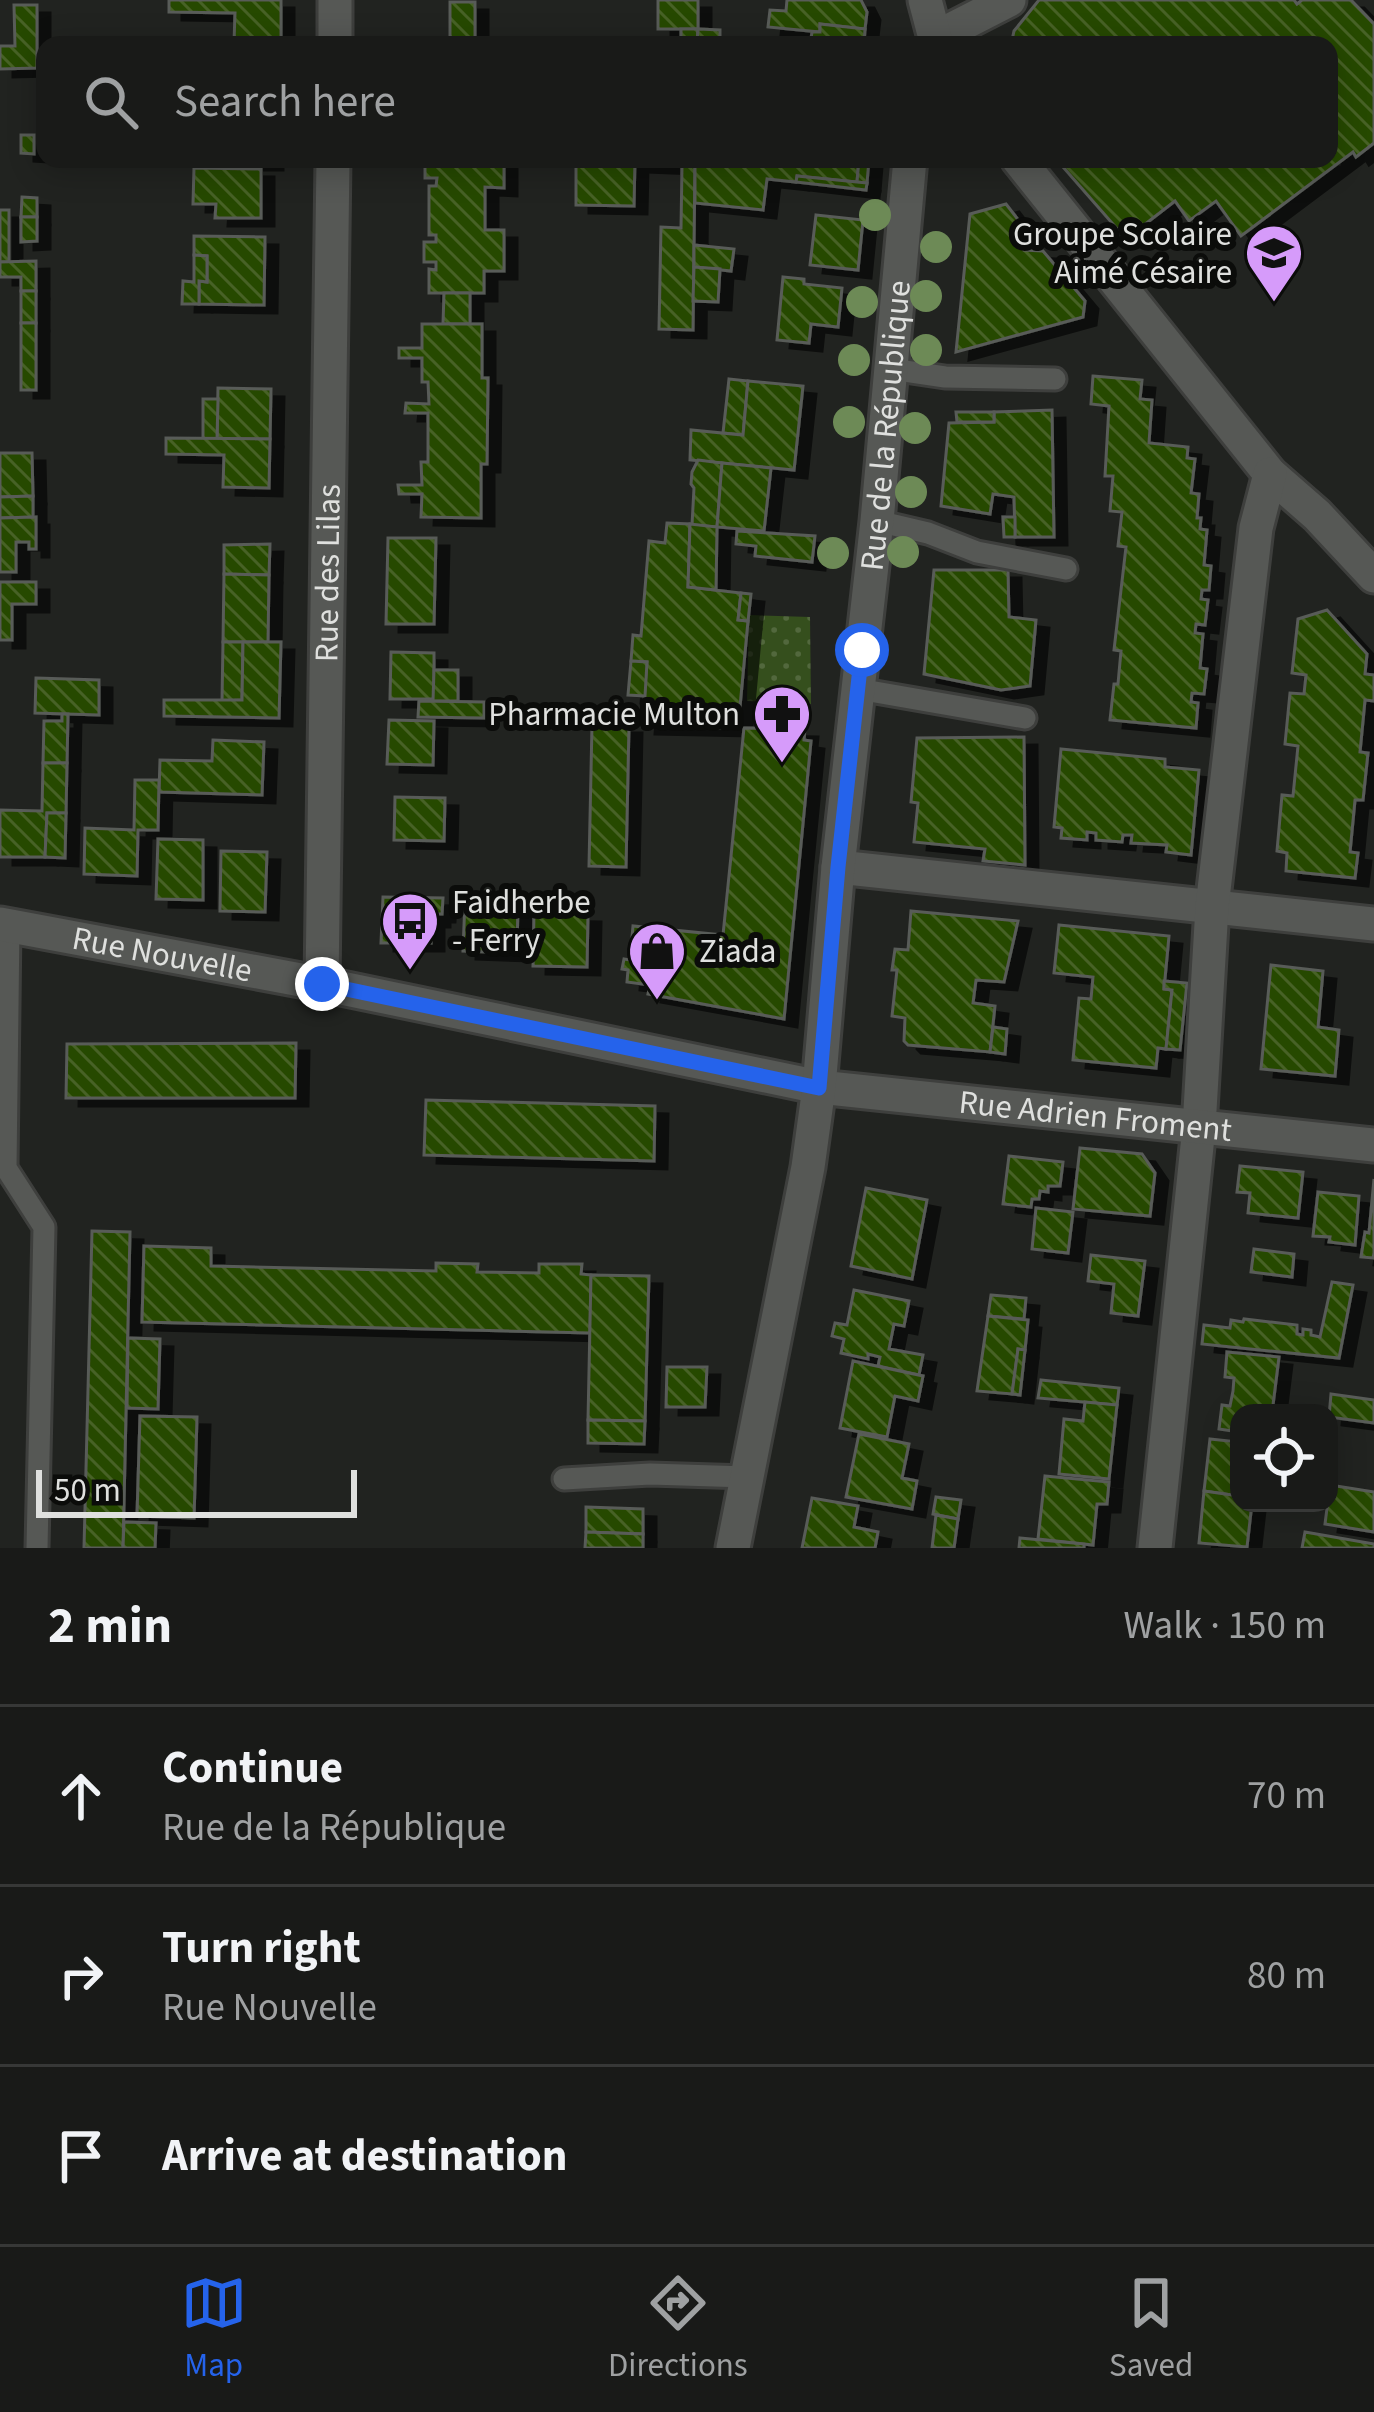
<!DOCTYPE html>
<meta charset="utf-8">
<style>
body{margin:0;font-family:"Source Sans 3",sans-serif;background:#222321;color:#f1f3f6}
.controls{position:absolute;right:36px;bottom:36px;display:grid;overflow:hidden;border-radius:24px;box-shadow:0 6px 30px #0003}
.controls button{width:108px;height:108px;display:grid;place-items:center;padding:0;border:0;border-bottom:3px solid #373837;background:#191a18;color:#f1f3f6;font:60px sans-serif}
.scale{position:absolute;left:36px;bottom:30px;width:321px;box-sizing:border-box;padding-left:12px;border:6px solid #dfe0de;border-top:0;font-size:33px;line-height:42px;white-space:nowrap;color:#dfe0de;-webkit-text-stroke:9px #0b0c0a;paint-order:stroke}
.stop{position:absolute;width:36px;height:36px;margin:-27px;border:9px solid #2563eb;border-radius:50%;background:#fff}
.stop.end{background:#2563eb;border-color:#fff;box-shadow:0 3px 12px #0008}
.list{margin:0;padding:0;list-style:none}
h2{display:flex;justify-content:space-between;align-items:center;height:156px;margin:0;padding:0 48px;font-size:51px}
h2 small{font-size:39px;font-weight:400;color:#9fa1a2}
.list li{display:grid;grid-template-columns:78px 1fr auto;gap:36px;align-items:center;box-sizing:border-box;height:180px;padding:0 48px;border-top:3px solid #373837}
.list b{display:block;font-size:45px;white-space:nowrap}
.list p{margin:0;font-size:39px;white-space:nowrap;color:#9fa1a2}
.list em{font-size:39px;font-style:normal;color:#9fa1a2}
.icon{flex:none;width:66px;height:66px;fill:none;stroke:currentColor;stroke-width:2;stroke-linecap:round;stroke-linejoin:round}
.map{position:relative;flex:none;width:1374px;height:1548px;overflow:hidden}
.search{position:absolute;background:#191a18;box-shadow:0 6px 30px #0003;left:36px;right:36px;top:36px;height:132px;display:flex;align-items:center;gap:30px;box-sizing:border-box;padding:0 42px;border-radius:24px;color:#9fa1a2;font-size:45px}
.sheet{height:696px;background:#191a18}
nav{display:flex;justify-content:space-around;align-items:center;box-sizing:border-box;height:168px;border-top:3px solid #373837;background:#191a18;font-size:33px;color:#9fa1a2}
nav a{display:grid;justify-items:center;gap:6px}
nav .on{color:#2563eb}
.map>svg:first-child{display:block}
.grass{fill:url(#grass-dots)}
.building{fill:url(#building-back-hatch);stroke:#595b58;stroke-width:3;filter:url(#shadow)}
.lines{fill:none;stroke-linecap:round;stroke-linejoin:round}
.service-casing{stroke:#3e3f3d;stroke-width:27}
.minor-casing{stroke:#3e3f3d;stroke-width:39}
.tertiary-casing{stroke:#3e3f3d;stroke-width:39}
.service{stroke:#565855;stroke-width:21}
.minor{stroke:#565855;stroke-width:33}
.tertiary{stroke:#565855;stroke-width:33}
.tree{fill:#6d8a56}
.route{stroke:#2563eb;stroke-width:15}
.labels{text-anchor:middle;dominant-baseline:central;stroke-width:12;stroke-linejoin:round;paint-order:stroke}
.poi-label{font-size:33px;fill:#dfe0de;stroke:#0b0c0a;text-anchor:end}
.street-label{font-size:33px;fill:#dfe0de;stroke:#0b0c0a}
</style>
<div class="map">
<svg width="1374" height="1548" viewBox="0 0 1374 1548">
<defs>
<pattern id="grass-dots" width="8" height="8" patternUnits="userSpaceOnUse" patternTransform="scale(3)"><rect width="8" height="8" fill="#354f1d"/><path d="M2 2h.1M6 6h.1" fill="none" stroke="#52683d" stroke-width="1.8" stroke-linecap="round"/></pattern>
<pattern id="building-back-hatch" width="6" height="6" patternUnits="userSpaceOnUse" patternTransform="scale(3)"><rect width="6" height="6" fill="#284800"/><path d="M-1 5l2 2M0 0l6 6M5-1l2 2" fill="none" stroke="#476225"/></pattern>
<filter id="shadow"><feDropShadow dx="13" dy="8" stdDeviation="0" flood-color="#0009"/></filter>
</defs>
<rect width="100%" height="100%" fill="#212320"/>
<polygon class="grass" points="749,615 810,617 811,704 747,701"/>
<g class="building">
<polygon points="169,0 281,0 281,45 234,43 235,13 169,12"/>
<rect x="658" y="0" width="40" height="29"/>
<polygon points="787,0 861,0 867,12 865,29 820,24 820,32 768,27 770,10 786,11"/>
<polygon points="1039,0 1294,0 1297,4 1302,0 1351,0 1374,24 1374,143 1356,157 1353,152 1241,236 1216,201 1189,221 1175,201 1126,239 1056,159 1329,159 1329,45 1011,45 1014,31"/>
<rect x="450" y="2" width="25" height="39"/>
<polygon points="14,5 37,5 37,68 0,69 0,46 15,46"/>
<polygon points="820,24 865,29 864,45 803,45 804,38 811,39 812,32 820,32"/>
<polygon points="681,29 698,29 697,45 681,45"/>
<polygon points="698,29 720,30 720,45 697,45"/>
<polygon points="431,40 486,41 486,45 431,45"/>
<polygon points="21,135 34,135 34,154 21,153"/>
<polygon points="201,159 270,159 270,162 243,162 243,169 201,168"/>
<polygon points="425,159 504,159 504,188 485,187 485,230 504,230 504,271 484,271 484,293 429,293 429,269 436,270 436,262 424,262 424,242 436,242 436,235 429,235 429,186 436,186 437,178 425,178"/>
<polygon points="576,159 635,159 634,206 576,205"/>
<polygon points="635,159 695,159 693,330 659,329 661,227 681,228 682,166 635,164"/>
<polygon points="695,159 859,159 857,182 797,176 796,182 767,179 763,210 695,203"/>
<polygon points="859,159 869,159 867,183 857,182"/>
<polygon points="194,168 261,169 261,218 215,218 216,204 193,204"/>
<polygon points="797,176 867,183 866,190 796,182"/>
<polygon points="22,197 37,198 37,217 21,217"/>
<polygon points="1006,204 1023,226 1019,230 1024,250 1043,251 1085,301 1083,317 956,352 970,214"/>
<rect x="0" y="210" width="9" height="52"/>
<polygon points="816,215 863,220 858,270 810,265"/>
<polygon points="21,217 37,217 37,241 21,242"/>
<polygon points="194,236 265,237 264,305 199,304 199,281 207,282 207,256 194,255"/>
<polygon points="694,245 734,249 731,271 694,267"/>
<polygon points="194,255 207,256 207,282 199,281 199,304 182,304 183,281 194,282"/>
<polygon points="36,261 36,291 21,291 21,277 0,277 0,262"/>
<polygon points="694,267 720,269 718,302 693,301"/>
<polygon points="783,277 804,279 804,284 842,288 838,327 811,324 809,343 777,340"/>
<rect x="21" y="291" width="15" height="32"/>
<polygon points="444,293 470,293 470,324 443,324"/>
<rect x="21" y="323" width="15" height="67"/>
<polygon points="422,324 482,324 482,378 488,378 487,464 481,464 481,518 421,517 422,494 399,494 398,485 422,485 421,462 428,462 428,413 405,413 406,403 429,404 428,382 422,382 422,358 399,358 399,348 422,348"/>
<polygon points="1093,376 1142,380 1140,399 1152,400 1149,443 1188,447 1187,458 1195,459 1191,493 1199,494 1197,518 1201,518 1200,529 1207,530 1204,565 1211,566 1209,590 1202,590 1201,599 1208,600 1205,625 1196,624 1195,633 1203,634 1200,668 1207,669 1204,694 1192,693 1191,702 1198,703 1196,728 1110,720 1114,684 1118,684 1121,651 1114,650 1126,547 1118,546 1122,512 1110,511 1113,476 1105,476 1109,406 1091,404"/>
<polygon points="729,379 748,381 743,435 723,433"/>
<polygon points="748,381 803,386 794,470 690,460 691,430 743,435"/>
<polygon points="218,388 271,389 270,439 217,439"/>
<polygon points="203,399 218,399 217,439 203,439"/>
<polygon points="1052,410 1054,537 1015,537 1014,497 993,494 990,514 941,506 949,423 994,422 994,412"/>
<polygon points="956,412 994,412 994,422 957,422"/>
<polygon points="166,438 270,439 269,488 223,487 224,455 166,454"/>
<polygon points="0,453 32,453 33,496 0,497"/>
<polygon points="698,460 722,463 717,527 692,525 694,488 691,484 692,472"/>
<polygon points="722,463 771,468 764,531 717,527"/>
<polygon points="33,496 33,517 0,518 0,497"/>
<polygon points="36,517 36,549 29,549 29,542 16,542 16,572 0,572 0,518"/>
<polygon points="1003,517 1015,517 1015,537 1004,537"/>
<polygon points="667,523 690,524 688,587 741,593 738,620 748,621 738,728 642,726 647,662 631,661 633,635 641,636 649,541 665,543"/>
<polygon points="690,524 717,527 716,590 688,587"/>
<polygon points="737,531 815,536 812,562 755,556 756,546 736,544"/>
<polygon points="388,538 436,538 434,624 386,624"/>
<polygon points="270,544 269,575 224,574 224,545"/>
<polygon points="934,570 1008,570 1009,617 1036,620 1030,686 1001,690 924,674"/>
<polygon points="224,574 269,575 268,642 223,642"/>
<polygon points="0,582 36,582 36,604 12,604 12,640 0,640"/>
<polygon points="741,593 751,594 748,621 738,620"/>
<polygon points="1327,610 1367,654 1365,674 1374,675 1374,701 1365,700 1360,752 1368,753 1363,800 1355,800 1350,852 1358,853 1355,878 1286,871 1287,853 1277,851 1282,795 1293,796 1298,746 1285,744 1290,693 1304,694 1306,675 1292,673 1298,619"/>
<polygon points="223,642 243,642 242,700 222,701"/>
<polygon points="243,642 281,642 279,718 164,716 164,700 242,700"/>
<polygon points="391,652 434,653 434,699 390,699"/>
<polygon points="631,661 647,662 645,696 628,695"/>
<polygon points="434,670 458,670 458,701 433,701"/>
<polygon points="36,678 99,680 99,715 35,713"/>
<polygon points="419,701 484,702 484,718 418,717"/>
<polygon points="62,714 68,714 67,763 43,763 44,721 62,721"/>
<polygon points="389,720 434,721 433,765 387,764"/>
<polygon points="592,725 629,725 626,867 589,866"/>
<polygon points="744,728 805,729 804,740 811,741 784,1019 648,994 650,985 627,982 628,970 622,969 624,959 630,960 633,926 723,935"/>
<polygon points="1024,737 1025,865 983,861 985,849 914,842 918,803 911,802 917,738"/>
<polygon points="213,740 264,742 262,795 159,792 160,760 212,761"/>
<polygon points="1061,749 1165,759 1165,767 1199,770 1191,855 1166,852 1167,845 1131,843 1132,835 1123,835 1122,842 1096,840 1096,833 1087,832 1087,840 1061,838 1062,828 1054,827"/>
<polygon points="43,763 67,763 66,813 47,813 45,857 0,857 0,810 42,811"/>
<polygon points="135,780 159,780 158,830 138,830 137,876 84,874 85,828 134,830"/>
<polygon points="395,797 445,798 444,841 394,840"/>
<polygon points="47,813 66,813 65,858 45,857"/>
<polygon points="158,839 203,840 203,900 156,899"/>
<polygon points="221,851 267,852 265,912 220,911"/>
<polygon points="383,897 443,898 442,914 437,914 437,919 431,919 431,943 381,943"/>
<polygon points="465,900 518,901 517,953 463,951"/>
<polygon points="911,911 1018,921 1004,982 976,980 973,1003 995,1006 990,1052 908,1045 904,1041 905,1018 892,1016 897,970 892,970 895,949 908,950"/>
<polygon points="534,913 588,914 587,967 533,966"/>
<polygon points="1059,925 1169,936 1164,989 1172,990 1166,1049 1158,1048 1156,1068 1073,1060 1079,998 1091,999 1093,977 1054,973"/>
<polygon points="1271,965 1323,971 1318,1027 1339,1030 1335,1076 1261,1069"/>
<polygon points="1164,981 1187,983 1180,1050 1166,1049 1172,990 1164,989"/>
<polygon points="993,1027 1007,1029 1005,1054 990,1052"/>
<polygon points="296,1043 295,1098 66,1098 67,1044"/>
<polygon points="426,1100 655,1106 654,1161 424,1155"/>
<polygon points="1080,1148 1142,1154 1155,1173 1150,1216 1073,1209"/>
<polygon points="1009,1156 1063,1162 1060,1186 1048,1186 1048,1192 1040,1191 1039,1199 1032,1199 1031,1207 1003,1204"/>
<polygon points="1240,1166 1303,1172 1298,1218 1248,1213 1250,1193 1237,1192"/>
<polygon points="1374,1179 1374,1253 1373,1258 1361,1257 1365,1232 1369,1233"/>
<polygon points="866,1188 927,1200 912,1279 851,1266"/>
<polygon points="1318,1192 1359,1196 1355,1245 1329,1242 1330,1237 1313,1236"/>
<polygon points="1036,1208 1073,1212 1068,1253 1032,1249"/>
<polygon points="92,1231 130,1232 123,1548 84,1548"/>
<polygon points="144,1246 211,1248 211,1266 436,1271 436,1263 478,1264 477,1272 539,1273 539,1264 582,1264 581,1274 591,1275 590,1333 142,1322"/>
<polygon points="1254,1249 1294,1254 1292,1277 1251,1272"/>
<polygon points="1091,1255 1145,1261 1138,1316 1111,1313 1114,1284 1088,1281"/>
<polygon points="591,1275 649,1276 645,1421 588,1420"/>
<polygon points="1332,1282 1353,1285 1339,1358 1202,1344 1204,1325 1230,1328 1231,1320 1243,1322 1244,1319 1297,1325 1297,1334 1303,1335 1303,1329 1311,1330 1311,1335 1320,1337"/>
<polygon points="854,1290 909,1301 904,1326 894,1324 889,1349 923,1355 919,1375 878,1366 880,1357 868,1354 868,1359 841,1353 844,1339 832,1336 835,1323 847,1325"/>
<polygon points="991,1295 1026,1298 1024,1319 988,1316"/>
<polygon points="988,1316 1028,1320 1025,1350 1018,1349 1012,1394 977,1391"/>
<polygon points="128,1338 160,1339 158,1409 127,1408"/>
<polygon points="1018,1349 1025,1350 1020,1395 1012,1394"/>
<polygon points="1227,1352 1279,1357 1272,1413 1239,1413 1239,1432 1219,1429 1222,1405 1230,1406 1233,1391 1234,1378 1225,1377"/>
<polygon points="853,1361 923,1376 918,1401 895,1396 887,1437 840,1428"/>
<polygon points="667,1367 707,1367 705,1407 666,1407"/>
<polygon points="1041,1380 1119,1388 1117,1405 1038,1398"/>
<polygon points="1331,1394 1374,1400 1374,1423 1329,1417"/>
<polygon points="1085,1402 1117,1405 1109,1479 1059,1474 1064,1419 1083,1421"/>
<polygon points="140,1416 197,1417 194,1518 137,1516"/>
<polygon points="588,1420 645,1421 644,1444 588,1443"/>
<polygon points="859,1434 909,1444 902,1478 917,1481 912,1509 846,1497"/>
<polygon points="1210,1439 1239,1442 1239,1496 1204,1491"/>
<polygon points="1045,1476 1109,1482 1107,1504 1097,1504 1093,1545 1038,1539"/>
<polygon points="1330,1485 1374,1492 1374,1532 1325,1524"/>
<polygon points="1204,1491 1239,1496 1239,1503 1252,1503 1247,1547 1199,1543"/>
<polygon points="936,1497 961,1500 958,1519 933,1514"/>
<polygon points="812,1498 858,1506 854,1527 878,1532 875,1548 802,1548"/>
<polygon points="586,1507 643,1509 643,1534 586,1532"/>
<polygon points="936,1515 958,1519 954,1548 932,1548"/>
<polygon points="124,1522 156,1523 155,1548 123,1548"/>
<polygon points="586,1532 643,1534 643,1548 585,1548"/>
<polygon points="1305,1532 1374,1544 1374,1548 1302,1548"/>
<polygon points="1020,1538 1084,1544 1084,1548 1019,1548"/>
</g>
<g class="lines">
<g class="service-casing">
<g id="service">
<polyline points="891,369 945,377 1055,379"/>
<polyline points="877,521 928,533 977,552 1066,569"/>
<polyline points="858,689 1025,718"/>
<polyline points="9,925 6,1168 44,1227 37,1548"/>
<polyline points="564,1479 650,1474 747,1477"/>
</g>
</g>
<g class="minor-casing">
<g id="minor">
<polyline points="335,45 335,0"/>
<polyline points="940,45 935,38 1009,0"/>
<polyline points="1018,159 1270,474 1317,515 1374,576"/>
<polyline points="838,867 1374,924"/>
<path id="s1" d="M 322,984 L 333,159"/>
<polyline points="1155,1548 1199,1127 1212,907 1256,528 1270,474"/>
</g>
</g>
<g class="tertiary-casing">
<g id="tertiary">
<polyline points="925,0 935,38 934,45"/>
<path id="s2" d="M 0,924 L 322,984 L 819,1087 L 1374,1145"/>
<path id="s3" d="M 733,1548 L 808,1167 L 819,1087 L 838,867 L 877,521 L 910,159"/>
</g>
</g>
<use href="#service" class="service"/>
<use href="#minor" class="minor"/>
<use href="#tertiary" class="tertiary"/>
</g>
<g class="tree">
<circle cx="875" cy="215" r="16"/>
<circle cx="936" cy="247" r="16"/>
<circle cx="926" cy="296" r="16"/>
<circle cx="862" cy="302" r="16"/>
<circle cx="926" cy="350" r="16"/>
<circle cx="854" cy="360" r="16"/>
<circle cx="849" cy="422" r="16"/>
<circle cx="915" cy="428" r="16"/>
<circle cx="911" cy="492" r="16"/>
<circle cx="903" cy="552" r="16"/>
<circle cx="833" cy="553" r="16"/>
</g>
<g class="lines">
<polyline class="route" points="322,984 819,1088 838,867 862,650"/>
</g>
<defs>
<g id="school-pin" transform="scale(3)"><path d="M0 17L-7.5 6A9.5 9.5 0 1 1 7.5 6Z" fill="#d69bfa" stroke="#0b0c0a"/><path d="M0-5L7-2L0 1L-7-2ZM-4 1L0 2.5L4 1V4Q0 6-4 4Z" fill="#111"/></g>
<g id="pharmacy-pin" transform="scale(3)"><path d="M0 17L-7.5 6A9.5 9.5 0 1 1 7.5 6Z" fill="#d69bfa" stroke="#0b0c0a"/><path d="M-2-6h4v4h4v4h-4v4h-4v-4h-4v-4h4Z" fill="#111"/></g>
<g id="bus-pin" transform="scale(3)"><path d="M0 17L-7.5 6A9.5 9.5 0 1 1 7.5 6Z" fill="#d69bfa" stroke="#0b0c0a"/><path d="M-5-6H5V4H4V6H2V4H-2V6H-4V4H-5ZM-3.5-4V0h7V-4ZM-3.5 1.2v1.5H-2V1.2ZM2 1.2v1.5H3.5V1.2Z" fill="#111"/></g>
<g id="shop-pin" transform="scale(3)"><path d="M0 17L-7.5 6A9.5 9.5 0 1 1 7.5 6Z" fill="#d69bfa" stroke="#0b0c0a"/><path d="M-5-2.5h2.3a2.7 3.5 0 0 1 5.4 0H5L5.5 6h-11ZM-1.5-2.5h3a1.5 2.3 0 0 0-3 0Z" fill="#111"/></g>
</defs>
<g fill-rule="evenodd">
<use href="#school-pin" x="1274" y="253"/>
<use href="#pharmacy-pin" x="782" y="714"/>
<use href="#bus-pin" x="410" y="921"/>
<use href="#shop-pin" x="657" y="951"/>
</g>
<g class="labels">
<g class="poi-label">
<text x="1232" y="234">Groupe Scolaire<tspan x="1232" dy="38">Aimé Césaire</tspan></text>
<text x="740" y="714">Pharmacie Multon</text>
<text x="452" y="902" text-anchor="start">Faidherbe<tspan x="452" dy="38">- Ferry</tspan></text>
<text x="699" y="951" text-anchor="start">Ziada</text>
</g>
<g class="street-label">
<text stroke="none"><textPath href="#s3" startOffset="1134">Rue de la République</textPath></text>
<text stroke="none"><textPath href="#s1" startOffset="411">Rue des Lilas</textPath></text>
<text stroke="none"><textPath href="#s2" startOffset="165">Rue Nouvelle</textPath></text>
<text stroke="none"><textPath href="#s2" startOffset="1113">Rue Adrien Froment</textPath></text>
</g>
</g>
</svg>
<div class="controls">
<button><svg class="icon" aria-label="locate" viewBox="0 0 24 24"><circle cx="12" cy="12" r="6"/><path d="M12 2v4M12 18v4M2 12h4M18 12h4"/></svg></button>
</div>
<div class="scale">50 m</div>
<div class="stop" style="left:862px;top:650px"></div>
<div class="stop end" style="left:322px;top:984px"></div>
<div class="search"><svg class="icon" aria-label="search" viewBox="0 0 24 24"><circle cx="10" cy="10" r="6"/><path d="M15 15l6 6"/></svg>Search here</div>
</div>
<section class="sheet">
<h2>2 min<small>Walk · 150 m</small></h2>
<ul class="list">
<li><svg class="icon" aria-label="ahead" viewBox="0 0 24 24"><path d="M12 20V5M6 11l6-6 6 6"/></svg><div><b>Continue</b><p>Rue de la République</p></div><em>70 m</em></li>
<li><svg class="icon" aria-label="right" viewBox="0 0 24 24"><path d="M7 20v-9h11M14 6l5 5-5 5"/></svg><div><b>Turn right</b><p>Rue Nouvelle</p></div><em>80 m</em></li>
<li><svg class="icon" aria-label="arrive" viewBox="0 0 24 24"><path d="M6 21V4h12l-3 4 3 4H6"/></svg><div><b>Arrive at destination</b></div></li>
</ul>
</section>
<nav>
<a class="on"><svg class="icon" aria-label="map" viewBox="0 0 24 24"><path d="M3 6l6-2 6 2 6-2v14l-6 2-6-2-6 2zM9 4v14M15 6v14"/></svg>Map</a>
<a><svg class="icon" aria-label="directions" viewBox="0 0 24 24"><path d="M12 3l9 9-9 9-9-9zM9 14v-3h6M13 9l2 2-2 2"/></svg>Directions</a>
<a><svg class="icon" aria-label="saved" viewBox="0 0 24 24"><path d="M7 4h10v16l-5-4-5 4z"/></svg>Saved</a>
</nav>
